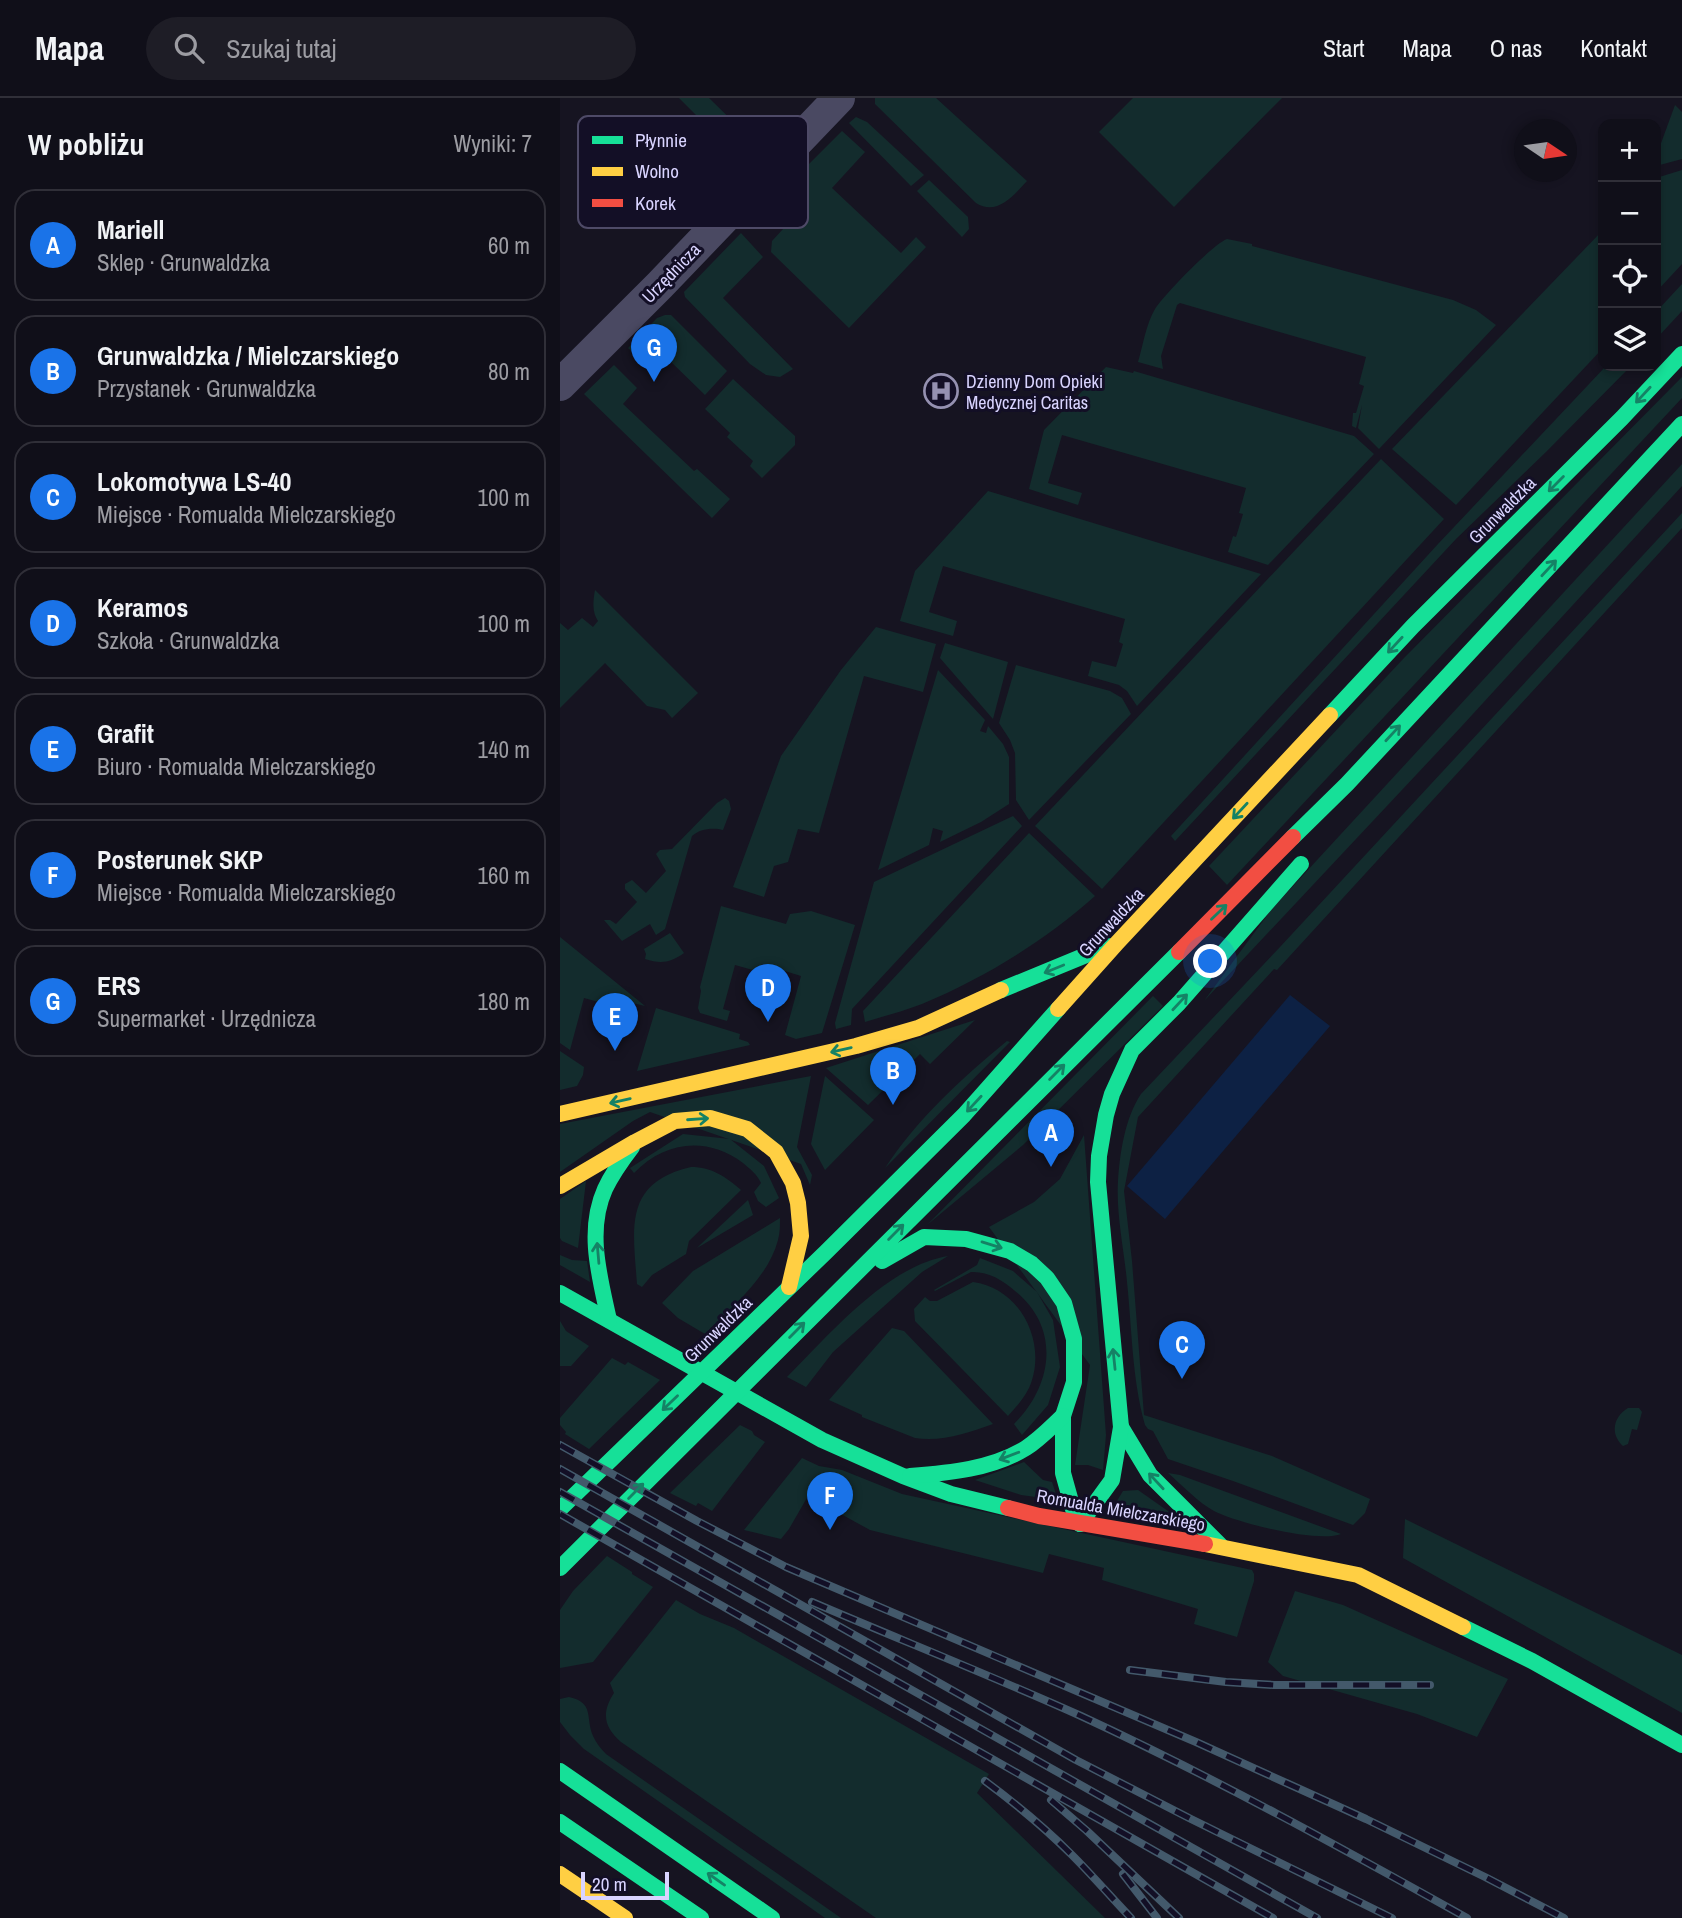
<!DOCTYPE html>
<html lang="pl">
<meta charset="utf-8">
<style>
body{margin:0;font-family:"Archivo Narrow",sans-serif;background:#1e1d26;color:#f1f3f6}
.controls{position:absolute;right:21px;top:21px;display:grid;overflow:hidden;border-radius:14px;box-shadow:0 4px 10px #0003}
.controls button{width:63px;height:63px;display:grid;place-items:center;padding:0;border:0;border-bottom:2px solid #302f38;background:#100f19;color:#f1f3f6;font:35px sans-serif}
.compass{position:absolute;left:954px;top:21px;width:63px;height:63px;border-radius:50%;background:#100f19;box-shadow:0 4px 10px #0003;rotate:103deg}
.scale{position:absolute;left:21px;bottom:18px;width:88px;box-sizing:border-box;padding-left:7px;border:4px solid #d9d4ff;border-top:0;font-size:19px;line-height:24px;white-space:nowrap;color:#d9d4ff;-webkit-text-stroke:5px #130f26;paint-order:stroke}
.you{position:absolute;left:651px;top:864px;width:24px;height:24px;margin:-18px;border:5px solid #fff;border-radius:50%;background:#1a73e8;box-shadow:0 0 0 10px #1a73e833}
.badge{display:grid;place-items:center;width:46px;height:46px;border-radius:50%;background:#1a73e8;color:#fff;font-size:23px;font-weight:700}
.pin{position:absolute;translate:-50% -58px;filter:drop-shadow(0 2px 4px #0008)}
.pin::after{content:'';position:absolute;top:37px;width:24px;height:21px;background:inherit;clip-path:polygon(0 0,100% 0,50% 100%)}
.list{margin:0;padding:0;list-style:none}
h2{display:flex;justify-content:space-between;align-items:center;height:91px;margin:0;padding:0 28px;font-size:30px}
h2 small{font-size:23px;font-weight:400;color:#9c9ca2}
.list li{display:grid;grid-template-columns:46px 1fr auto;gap:21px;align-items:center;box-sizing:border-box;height:112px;margin:0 14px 14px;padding:0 14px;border:2px solid #302f38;border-radius:21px}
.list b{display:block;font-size:26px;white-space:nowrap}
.list p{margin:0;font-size:23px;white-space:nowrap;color:#9c9ca2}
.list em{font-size:23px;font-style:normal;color:#9c9ca2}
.icon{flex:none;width:38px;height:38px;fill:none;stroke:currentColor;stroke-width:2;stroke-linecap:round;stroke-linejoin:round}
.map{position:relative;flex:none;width:1122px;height:1820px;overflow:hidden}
header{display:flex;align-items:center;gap:42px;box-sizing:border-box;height:98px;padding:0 35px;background:#100f19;border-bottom:2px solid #302f38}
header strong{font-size:33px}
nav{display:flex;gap:38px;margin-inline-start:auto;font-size:24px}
.search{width:490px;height:63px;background:#1e1d26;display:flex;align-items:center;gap:18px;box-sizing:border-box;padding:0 24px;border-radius:38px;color:#9c9ca2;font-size:26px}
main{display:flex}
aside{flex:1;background:#100f19}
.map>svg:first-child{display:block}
.green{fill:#132c2d}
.water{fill:#0d2144}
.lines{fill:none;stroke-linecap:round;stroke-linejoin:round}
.street{stroke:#4a4962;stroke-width:32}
.fast{stroke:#16e098;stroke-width:16}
.slow{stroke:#ffcf43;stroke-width:16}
.jam{stroke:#f24e42;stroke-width:16}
.rail-casing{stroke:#43596b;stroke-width:8}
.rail{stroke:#130f26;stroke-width:5;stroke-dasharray:16;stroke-linecap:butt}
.oneway{stroke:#158265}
.labels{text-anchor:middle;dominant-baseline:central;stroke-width:6;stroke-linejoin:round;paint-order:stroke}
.street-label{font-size:18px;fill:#d9d4ff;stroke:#130f26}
.poi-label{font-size:18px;fill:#d9d4ff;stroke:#130f26;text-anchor:start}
.key{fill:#130f26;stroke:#4e4a67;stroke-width:2}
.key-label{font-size:19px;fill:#d9d4ff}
</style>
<header>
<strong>Mapa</strong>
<div class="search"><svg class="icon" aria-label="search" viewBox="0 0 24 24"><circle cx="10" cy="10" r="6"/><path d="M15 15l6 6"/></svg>Szukaj tutaj</div>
<nav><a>Start</a><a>Mapa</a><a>O nas</a><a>Kontakt</a></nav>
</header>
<main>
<aside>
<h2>W pobliżu<small>Wyniki: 7</small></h2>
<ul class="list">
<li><span class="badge">A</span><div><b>Mariell</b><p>Sklep · Grunwaldzka</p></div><em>60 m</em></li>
<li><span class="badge">B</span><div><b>Grunwaldzka / Mielczarskiego</b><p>Przystanek · Grunwaldzka</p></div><em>80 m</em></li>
<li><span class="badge">C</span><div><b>Lokomotywa LS-40</b><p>Miejsce · Romualda Mielczarskiego</p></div><em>100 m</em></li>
<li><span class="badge">D</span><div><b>Keramos</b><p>Szkoła · Grunwaldzka</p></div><em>100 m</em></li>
<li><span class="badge">E</span><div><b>Grafit</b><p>Biuro · Romualda Mielczarskiego</p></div><em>140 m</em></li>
<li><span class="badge">F</span><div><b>Posterunek SKP</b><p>Miejsce · Romualda Mielczarskiego</p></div><em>160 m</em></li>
<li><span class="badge">G</span><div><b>ERS</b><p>Supermarket · Urzędnicza</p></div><em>180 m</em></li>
</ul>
</aside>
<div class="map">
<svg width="1122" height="1820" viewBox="0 0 1122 1820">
<rect width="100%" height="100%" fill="#161421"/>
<g class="green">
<polygon points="119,0 149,0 199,49 184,65"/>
<path d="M 315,0 L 376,0 L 467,83 C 453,98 437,118 416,105 L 315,6 Z"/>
<polygon points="573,0 722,0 614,109 539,34"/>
<polygon points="1115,7 1122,14 1122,61 1096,68 1096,59"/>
<polygon points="296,19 307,24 364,77 351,88 289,25"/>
<polygon points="282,33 305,54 272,90 341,155 356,139 366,149 289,230 211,154 212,143 236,117 217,98"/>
<polygon points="1122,72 1122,166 1096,194 1096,80"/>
<polygon points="369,82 408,119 409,131 402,139 357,93"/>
<polygon points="1043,132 1043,250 896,407 832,351"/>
<polygon points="181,135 203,159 163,200 233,271 220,279 206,277 190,266 125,199 124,194"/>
<path d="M 667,141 L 692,146 L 692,148 L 893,202 L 916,212 L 936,227 L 819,351 L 798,330 L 802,307 L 796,330 L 792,328 L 793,315 L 796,315 L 804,288 L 799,286 L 806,259 L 620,205 L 617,207 L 601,258 L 603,271 L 578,264 C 583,247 586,226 595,211 C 604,197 653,146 667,141 Z"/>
<polygon points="1122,186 1122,213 1096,241 1096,214"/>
<polygon points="105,217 111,217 167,273 145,297 105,258 80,261 68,250 97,220"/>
<polygon points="54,267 77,290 63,306 134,373 137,371 170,401 152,420 24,296"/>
<polygon points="1046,268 1071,268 986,354 896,441 615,743 611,738 878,446"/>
<polygon points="546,269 573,275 574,273 794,338 814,356 708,467 668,454 673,438 676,439 683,416 679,415 686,390 502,337 488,385 522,395 518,407 469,391 484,332"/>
<polygon points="1122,279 1122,300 667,787 649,768 844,560"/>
<polygon points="173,281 235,338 235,347 202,380 190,368 193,363 167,339 170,335 145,311"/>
<polygon points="821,361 884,421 542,791 475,728"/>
<polygon points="1122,366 1122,388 901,629 644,903 711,812"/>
<polygon points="428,393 701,476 577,608 567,593 559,587 528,578 532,563 556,569 563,546 559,544 565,521 383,468 369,514 397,523 393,538 340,523 355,473"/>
<path d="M 1122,415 L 1122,430 L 717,872 L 714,871 L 578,1019 L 564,1093 L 572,1163 L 584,1317 L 712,1358 L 810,1401 L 805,1415 L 793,1427 L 673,1383 L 608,1361 L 593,1333 L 588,1331 L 585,1327 C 572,1281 572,1231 567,1184 C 564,1151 556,1116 558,1083 C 560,1054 565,1020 581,996 L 720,849 Z"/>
<path d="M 35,492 L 138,595 L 112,620 L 105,612 L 87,608 L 45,565 L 0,610 L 0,525 L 8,532 L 22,520 L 33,529 L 38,523 C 32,514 33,503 35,492 Z"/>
<polygon points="316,529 376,546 363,594 304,578 259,735 238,731 228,764 214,768 204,799 173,789 221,658 281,572"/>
<polygon points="385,545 448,564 433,621 380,560"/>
<polygon points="456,567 550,593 562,600 571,616 469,722 456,702 455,655 450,642 439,625"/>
<polygon points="378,572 425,622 420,633 426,635 428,628 443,646 449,659 449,706 421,724 380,744 383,733 373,730 369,747 318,772"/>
<path d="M 165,700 L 169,703 L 171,711 L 163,732 C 153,729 139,731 132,738 L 105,831 L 96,837 L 90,826 L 62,843 L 44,822 L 50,822 L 56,826 L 77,804 L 65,791 L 65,786 L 72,782 L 86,795 L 106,773 L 96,756 L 100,752 L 112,751 L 157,705 Z"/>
<polygon points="453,718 462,728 292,911 291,927 276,931 275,925 314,784"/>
<path d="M 469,735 L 535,798 C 483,844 426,879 362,906 C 344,913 324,918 305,924 L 303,913 Z"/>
<polygon points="161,808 226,826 230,816 251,813 295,827 262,935 236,941 225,937 241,878 202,866 200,874 175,867 163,911 170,913 167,923 140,915 138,910 141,893 140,889"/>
<path d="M 110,835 L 124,855 C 110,865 101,866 85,861 L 86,856 L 84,851 Z"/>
<polygon points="0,839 85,908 48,899 46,906 24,900 10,952 0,945"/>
<polygon points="593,898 603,908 463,1047 367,1127"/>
<polygon points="96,910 180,936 179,941 188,944 190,947 77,973"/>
<polygon points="415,922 370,966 360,956 308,1007 266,970"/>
<path d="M 447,943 L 450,944 L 325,1070 C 357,1021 402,980 447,943 Z"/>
<polygon points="0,953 24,969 23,977 17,988 0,992"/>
<polygon points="251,978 237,1049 252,1077 250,1087 241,1066 90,1014 73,1023 0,1074 0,1026"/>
<polygon points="265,978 314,1022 265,1072 251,1046"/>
<path d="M 123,1036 L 170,1041 L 204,1068 L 219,1100 L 206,1109 L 198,1103 L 194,1094 L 201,1085 C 197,1076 190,1071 183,1065 C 147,1038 105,1043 74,1075 L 70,1070 Z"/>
<polygon points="524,1037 546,1337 543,1372 528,1367 515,1367 530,1267 429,1129 474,1104 500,1081"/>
<path d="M 131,1069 C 152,1069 166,1079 181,1092 L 129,1143 L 126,1156 L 92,1177 L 82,1189 L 77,1186 C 73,1130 63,1085 131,1069 Z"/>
<polygon points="26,1083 18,1150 2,1143 0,1140 0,1101"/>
<polygon points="188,1102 193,1117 137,1150 140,1147"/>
<path d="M 220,1120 C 220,1127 220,1135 218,1142 C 208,1180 172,1209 145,1236 L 118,1220 L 102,1205 L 133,1173 Z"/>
<polygon points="0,1157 12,1162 27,1163 30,1184 0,1167"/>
<path d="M 388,1158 L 362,1174 L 273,1254 L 246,1289 L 227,1279 C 270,1236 327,1168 388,1158 Z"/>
<path d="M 420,1160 L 453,1173 L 477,1194 L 493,1222 L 500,1269 L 488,1307 L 462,1337 L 454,1326 C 493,1287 501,1230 455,1193 C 443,1182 427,1173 411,1174 L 375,1193 L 374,1192 L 417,1167 Z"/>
<path d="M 413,1184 C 459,1190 485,1241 472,1282 C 468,1296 458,1307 448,1318 L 355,1223 L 354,1211 L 365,1199 L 370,1203 L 377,1203 Z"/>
<polygon points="0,1223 6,1233 29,1248 11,1268 0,1268"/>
<path d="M 332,1230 L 344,1233 L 433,1326 C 408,1335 382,1344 355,1340 L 302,1319 L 302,1317 L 269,1302 Z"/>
<polygon points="52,1260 65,1267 68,1264 100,1282 29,1351 5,1336 6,1334 0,1327 0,1320"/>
<path d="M 1068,1310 L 1079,1310 L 1082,1314 L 1077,1332 L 1072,1331 L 1068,1346 L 1063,1348 C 1050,1336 1053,1319 1068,1310 Z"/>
<polygon points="180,1327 192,1333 194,1337 205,1344 152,1413 138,1405 136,1408 110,1395"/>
<polygon points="242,1360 259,1368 282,1372 342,1396 692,1472 694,1476 694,1483 677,1539 634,1526 638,1511 542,1482 544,1470 489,1456 483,1475 310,1432 248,1398 229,1431 221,1441 184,1432"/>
<polygon points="464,1364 483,1382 492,1384 498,1402 461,1397 415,1382"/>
<path d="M 608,1375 L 620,1377 L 781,1436 C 758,1445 677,1425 654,1413 C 639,1405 622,1387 608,1375 Z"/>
<polygon points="578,1392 625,1425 552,1411 563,1393"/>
<polygon points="845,1421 1122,1557 1122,1615 843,1460"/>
<polygon points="47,1458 72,1474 72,1476 93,1489 33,1564 0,1570 0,1512 13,1493"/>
<polygon points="735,1493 783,1507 948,1581 917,1639 857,1616 723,1578 708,1564"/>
<path d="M 116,1502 L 140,1516 L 174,1530 L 429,1676 L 417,1695 L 545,1820 L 316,1820 L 61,1644 C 44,1629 41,1615 54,1595 L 50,1585 Z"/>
<path d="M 9,1599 C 35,1605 25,1619 33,1638 C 36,1645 41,1651 46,1656 L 281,1820 L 265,1820 L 24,1651 L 10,1637 L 0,1624 L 0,1601 Z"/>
</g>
<polygon class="water" points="730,897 770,928 605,1121 567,1088"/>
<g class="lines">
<polyline class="street" points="0,287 100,187 279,0"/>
<g class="fast">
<polyline points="770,617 853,528 1062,320 1122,256"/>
<polyline points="733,739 787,686 1122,326"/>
<polyline points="441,892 548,848"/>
<polyline points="322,1163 364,1139 406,1141 450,1153 472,1166 487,1180 504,1205 514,1241 514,1284 503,1318 503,1375 513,1411 520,1426"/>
<polyline points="0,1195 262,1342 343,1378 391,1396 448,1410"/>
<path d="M 49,1222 C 40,1180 26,1133 45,1091 C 52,1076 62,1062 72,1049"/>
<polyline points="561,1329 590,1377 662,1449"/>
<path d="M 350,1378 C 389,1375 432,1371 466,1350 C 480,1341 491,1329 503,1318"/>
<polyline points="0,1411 266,1154 404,1017 498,911"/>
<polyline points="520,1426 552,1382 561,1329 538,1084 539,1058 546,1017 552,996 572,952 619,905 741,766"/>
<polyline points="0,1470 619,854"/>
<polyline points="903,1529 972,1563 1122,1647"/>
<polyline points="0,1673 212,1820"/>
<polyline points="0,1724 141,1820"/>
</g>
<g class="slow">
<polyline points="498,911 557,845 770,617"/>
<polyline points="0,1016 296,948 358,930 441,892"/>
<polyline points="0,1088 75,1044 115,1023 150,1020 187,1031 216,1054 233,1085 238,1105 241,1138 229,1189"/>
<polyline points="645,1446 798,1477 903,1529"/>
<polyline points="0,1776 65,1820"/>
</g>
<g class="jam">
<polyline points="619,854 733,739"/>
<polyline points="448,1410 479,1418 645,1446"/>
</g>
<g class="rail-casing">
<g id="rail">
<polyline points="0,1347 137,1423 226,1469 636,1644 806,1721 925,1779 1004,1820"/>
<polyline points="0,1371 516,1662 631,1721 832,1820"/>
<polyline points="0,1394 757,1820"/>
<polyline points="0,1416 713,1820"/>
<path d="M 252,1504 C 341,1542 432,1578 521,1618 C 653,1679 780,1749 907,1820"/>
<polyline points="570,1572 666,1584 714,1587 870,1587"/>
<path d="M 425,1683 C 456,1706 485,1730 512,1757 C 532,1777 551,1799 571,1820"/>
<polyline points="491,1702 527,1733 619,1820"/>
<polyline points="563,1776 597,1820"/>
</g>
</g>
<use href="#rail" class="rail"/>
</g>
<defs><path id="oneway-shaft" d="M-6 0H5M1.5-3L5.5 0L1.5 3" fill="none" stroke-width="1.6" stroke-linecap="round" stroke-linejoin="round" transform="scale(1.75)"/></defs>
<g class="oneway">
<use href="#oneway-shaft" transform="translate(1083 297) rotate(133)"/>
<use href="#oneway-shaft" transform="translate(996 386) rotate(135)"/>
<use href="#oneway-shaft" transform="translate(989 470) rotate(-47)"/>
<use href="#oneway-shaft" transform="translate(835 547) rotate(133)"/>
<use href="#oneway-shaft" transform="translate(833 635) rotate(-47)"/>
<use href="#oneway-shaft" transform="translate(680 713) rotate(133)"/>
<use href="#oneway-shaft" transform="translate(659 814) rotate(-44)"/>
<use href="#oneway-shaft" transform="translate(494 871) rotate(158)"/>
<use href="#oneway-shaft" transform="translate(620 904) rotate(-47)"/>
<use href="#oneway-shaft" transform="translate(281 952) rotate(167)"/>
<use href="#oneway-shaft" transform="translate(497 974) rotate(-45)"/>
<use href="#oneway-shaft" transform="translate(60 1003) rotate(167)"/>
<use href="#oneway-shaft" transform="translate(414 1006) rotate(133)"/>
<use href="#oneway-shaft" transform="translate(138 1021) rotate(-4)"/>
<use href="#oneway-shaft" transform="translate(336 1134) rotate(-45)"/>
<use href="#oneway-shaft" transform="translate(432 1147) rotate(17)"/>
<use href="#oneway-shaft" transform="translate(38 1155) rotate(-95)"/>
<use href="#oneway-shaft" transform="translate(237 1232) rotate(-45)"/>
<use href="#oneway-shaft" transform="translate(554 1261) rotate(-96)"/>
<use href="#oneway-shaft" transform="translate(110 1305) rotate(136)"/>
<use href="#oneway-shaft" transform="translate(449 1358) rotate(159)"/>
<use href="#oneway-shaft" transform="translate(596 1383) rotate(-133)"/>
<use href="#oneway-shaft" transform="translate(76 1393) rotate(-45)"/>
<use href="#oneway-shaft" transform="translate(156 1781) rotate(-145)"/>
</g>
<defs>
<g id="hospital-ring" transform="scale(1.75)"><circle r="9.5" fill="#130f26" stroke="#9591b1" stroke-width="1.5"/><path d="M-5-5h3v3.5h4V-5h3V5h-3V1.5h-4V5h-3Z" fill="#9591b1"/></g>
</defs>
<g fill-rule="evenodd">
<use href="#hospital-ring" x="381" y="293"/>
</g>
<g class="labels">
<g class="street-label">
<text transform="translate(111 175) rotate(-46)">Urzędnicza</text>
<text transform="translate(942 412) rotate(-45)">Grunwaldzka</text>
<text transform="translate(551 824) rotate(-47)">Grunwaldzka</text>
<text transform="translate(158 1231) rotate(-44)">Grunwaldzka</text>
<text transform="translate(561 1412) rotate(10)">Romualda Mielczarskiego</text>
</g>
<g class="poi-label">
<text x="406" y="283">Dzienny Dom Opieki<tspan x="406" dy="21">Medycznej Caritas</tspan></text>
</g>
</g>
<rect x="18" y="18" width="230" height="112" rx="10" class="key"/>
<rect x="32" y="38" width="31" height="8" fill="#16e098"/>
<rect x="32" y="69" width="31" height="9" fill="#ffcf43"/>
<rect x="32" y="101" width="31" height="8" fill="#f24e42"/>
<g class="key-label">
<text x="75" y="49">Płynnie</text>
<text x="75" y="80">Wolno</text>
<text x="75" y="112">Korek</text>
</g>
</svg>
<div class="controls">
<button>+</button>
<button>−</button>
<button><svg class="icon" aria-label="locate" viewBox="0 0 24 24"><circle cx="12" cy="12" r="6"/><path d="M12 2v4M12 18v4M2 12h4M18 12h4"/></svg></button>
<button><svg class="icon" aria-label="layers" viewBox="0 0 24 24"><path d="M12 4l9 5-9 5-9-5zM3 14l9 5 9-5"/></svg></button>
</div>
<svg class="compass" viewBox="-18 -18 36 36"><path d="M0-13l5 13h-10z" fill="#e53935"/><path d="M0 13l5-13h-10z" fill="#9c9ca2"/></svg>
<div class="scale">20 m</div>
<div class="you"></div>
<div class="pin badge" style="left:491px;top:1069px">A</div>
<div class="pin badge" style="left:333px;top:1007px">B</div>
<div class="pin badge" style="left:622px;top:1281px">C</div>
<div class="pin badge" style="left:208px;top:924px">D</div>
<div class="pin badge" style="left:55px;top:953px">E</div>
<div class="pin badge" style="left:270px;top:1432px">F</div>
<div class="pin badge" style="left:94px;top:284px">G</div>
</div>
</main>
